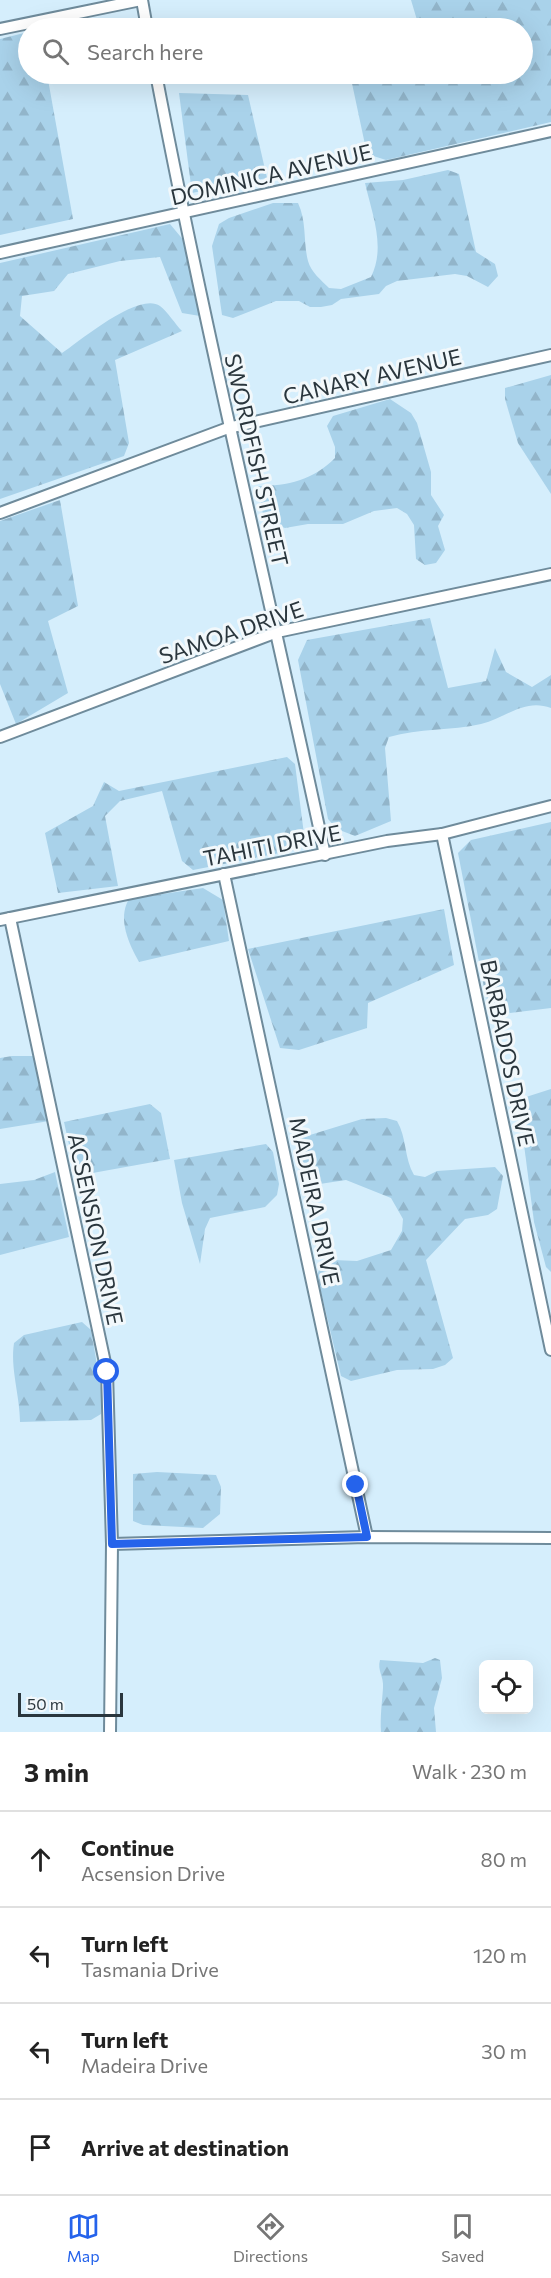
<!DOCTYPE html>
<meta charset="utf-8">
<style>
body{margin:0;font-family:Commissioner,sans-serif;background:#f2f2f2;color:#222}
.controls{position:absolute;right:18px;bottom:18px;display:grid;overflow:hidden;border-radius:9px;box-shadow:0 6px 24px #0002}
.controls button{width:54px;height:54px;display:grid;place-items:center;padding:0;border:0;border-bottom:2px solid #e0e0e0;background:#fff;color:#222;font:30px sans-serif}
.scale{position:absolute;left:18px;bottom:15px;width:105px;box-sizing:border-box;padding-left:6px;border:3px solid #2a363d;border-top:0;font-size:16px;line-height:21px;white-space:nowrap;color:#2a363d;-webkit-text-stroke:4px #f2f8fb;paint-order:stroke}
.stop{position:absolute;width:18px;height:18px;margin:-14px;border:4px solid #2563eb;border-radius:50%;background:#fff}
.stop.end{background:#2563eb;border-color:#fff;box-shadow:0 2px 6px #0008}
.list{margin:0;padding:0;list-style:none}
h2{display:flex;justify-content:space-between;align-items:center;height:78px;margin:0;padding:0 24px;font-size:26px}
h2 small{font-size:20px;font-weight:400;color:#767676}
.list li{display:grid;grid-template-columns:39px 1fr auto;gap:18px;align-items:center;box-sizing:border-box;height:96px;padding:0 24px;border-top:2px solid #e0e0e0}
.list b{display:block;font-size:22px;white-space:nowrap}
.list p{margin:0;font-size:20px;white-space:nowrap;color:#767676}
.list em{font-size:20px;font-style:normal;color:#767676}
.icon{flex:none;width:33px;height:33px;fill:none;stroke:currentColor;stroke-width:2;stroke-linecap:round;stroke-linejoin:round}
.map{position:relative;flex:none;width:551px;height:1732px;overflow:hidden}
.search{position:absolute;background:#fff;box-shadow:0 6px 24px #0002;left:18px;right:18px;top:18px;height:66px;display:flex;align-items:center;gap:15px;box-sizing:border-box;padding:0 21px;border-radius:33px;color:#767676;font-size:22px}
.sheet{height:462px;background:#fff}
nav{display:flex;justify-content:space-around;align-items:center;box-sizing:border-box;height:84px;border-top:2px solid #e0e0e0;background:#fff;font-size:16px;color:#767676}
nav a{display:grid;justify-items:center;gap:3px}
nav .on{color:#2563eb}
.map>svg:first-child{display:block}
.forest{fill:url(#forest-firs)}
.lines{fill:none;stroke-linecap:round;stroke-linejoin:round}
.street-casing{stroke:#6f8b9b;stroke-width:14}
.street{stroke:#fff;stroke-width:10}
.route{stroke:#2563eb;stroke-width:8}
.labels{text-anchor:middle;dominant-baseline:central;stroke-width:6;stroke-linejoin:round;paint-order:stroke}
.street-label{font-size:22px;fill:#2a363d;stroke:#f2f8fb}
</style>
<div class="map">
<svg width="551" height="1732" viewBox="0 0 551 1732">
<defs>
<pattern id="forest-firs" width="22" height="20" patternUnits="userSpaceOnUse" patternTransform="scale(1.5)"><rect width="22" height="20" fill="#a9d2ea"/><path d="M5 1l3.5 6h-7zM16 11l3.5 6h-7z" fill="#92b5ca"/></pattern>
</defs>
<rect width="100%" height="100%" fill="#d5eefc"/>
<g class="forest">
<polygon points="411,0 551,0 551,122 386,160 367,154 350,74 522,74 522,28 414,28 417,20"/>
<polygon points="28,32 28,74 47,74 73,219 0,235 0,39"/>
<polygon points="179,93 248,95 267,178 192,193"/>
<path d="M 448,170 L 459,174 L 476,252 L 495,264 L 498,276 L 488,287 L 467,276 L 455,274 L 397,281 L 386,286 L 379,294 L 341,299 L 332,305 L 321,307 L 310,307 L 299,301 L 276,301 L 233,318 L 222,315 L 212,246 L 219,224 L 229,218 L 273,203 L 298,203 C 307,222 303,242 308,261 C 311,272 321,280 329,288 L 341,289 L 371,277 C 386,247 372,214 365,183 L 403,180 Z"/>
<path d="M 170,224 L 185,242 L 200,316 L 182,313 L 160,257 L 120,261 L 68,274 L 54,291 L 22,296 L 20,316 L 62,353 C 80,341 139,291 160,306 C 168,312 175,324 182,331 L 115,360 L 129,443 L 124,456 L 0,499 L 0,263 Z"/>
<polygon points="551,375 551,494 518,443 505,399 505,388"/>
<path d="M 390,399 L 411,413 L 417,423 L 431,472 L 431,495 L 444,515 L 438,526 L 445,550 L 436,563 L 425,565 L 416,559 L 414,525 L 407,514 L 397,508 L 374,511 L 343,524 L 308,524 L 285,528 L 264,520 L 258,486 C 288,486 313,480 335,458 L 335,447 L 327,426 L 333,416 Z"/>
<polygon points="60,500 78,606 48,621 68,693 16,724 0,684 0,521"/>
<path d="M 430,618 L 448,688 L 486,681 L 495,648 L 506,672 L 532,687 L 551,675 L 551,708 C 524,698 506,718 481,724 C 451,731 419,728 389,737 L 385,748 L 391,821 L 355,836 L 337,829 L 328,819 L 298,660 L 307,640 Z"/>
<polygon points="287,757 295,764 305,842 295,850 193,870 182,861 162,791 120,801 105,816 118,886 58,893 45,833 93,806 104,782 119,791"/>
<polygon points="551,822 551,1008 510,1013 486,998 458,853 471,840"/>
<path d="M 203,888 L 223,900 L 229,941 L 139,962 C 129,944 117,919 129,899 Z"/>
<polygon points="444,909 454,965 368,1003 367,1028 299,1050 280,1048 248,949"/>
<polygon points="12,1056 34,1056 49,1121 0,1129 0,1058"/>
<polygon points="551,1089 551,1272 546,1267 534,1222 519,1106 526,1097"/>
<polygon points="150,1104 161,1113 170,1159 76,1176 64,1122"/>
<path d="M 386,1118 L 397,1121 C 407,1138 404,1158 414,1175 L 425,1177 L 437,1171 L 495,1167 L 503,1176 L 497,1209 L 488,1215 L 465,1219 L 426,1260 L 453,1358 L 445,1365 L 433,1369 L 397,1370 L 351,1381 L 341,1376 L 317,1275 L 322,1264 L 333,1260 L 357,1261 L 391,1250 L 402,1231 L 403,1219 L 391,1198 L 346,1180 L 300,1187 L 297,1139 L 362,1119 Z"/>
<polygon points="266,1144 273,1152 279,1184 277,1195 265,1207 210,1218 205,1229 200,1264 182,1203 174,1160"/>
<polygon points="55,1172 69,1237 0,1255 0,1184 34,1180"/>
<path d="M 82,1322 L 91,1330 L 101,1388 L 101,1414 L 91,1420 L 20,1422 C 20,1396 10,1368 14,1343 L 24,1335 Z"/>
<polygon points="157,1472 216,1475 221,1487 220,1514 203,1528 143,1525 133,1521 133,1474"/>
<path d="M 435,1658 L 440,1660 L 442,1678 L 434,1708 L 436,1732 L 381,1732 C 380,1717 382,1703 383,1688 C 384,1676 377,1671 380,1660 L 423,1663 Z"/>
</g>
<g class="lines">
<g class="street-casing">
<g id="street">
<polyline points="142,0 147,28"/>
<polyline points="0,29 141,0"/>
<path d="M 156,74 C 206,335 269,594 325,855"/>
<polyline points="0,253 551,131"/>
<polyline points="0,513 228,428 551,355"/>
<polyline points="0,737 277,632 551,574"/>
<polyline points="442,834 551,1350"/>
<polyline points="224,874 367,1537"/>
<polyline points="10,918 107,1372 112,1544 110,1732"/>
<polyline points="0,920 387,841 442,834 551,806"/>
<polyline points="112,1544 367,1537 551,1538"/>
</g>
</g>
<use href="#street" class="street"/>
</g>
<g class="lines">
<polyline class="route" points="107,1372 112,1544 367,1537 356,1485"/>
</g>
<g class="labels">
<g class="street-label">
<text transform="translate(271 174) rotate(-13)">DOMINICA AVENUE</text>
<text transform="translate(372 376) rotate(-13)">CANARY AVENUE</text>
<text transform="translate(257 460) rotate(77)">SWORDFISH STREET</text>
<text transform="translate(231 632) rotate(-19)">SAMOA DRIVE</text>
<text transform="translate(272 845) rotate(-11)">TAHITI DRIVE</text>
<text transform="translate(508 1053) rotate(78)">BARBADOS DRIVE</text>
<text transform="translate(315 1201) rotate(78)">MADEIRA DRIVE</text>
<text transform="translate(96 1229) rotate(78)">ACSENSION DRIVE</text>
</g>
</g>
</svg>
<div class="controls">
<button><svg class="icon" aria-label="locate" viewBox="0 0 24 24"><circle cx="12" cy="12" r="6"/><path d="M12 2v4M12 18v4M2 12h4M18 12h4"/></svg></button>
</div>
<div class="scale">50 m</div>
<div class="stop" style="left:107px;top:1372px"></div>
<div class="stop end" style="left:356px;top:1485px"></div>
<div class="search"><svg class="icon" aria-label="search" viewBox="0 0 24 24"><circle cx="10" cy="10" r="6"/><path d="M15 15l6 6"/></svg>Search here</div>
</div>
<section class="sheet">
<h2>3 min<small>Walk · 230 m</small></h2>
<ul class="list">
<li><svg class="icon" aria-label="ahead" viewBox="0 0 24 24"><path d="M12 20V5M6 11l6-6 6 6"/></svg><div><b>Continue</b><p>Acsension Drive</p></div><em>80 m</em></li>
<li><svg class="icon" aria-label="left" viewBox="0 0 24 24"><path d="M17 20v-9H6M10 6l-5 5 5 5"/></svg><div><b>Turn left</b><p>Tasmania Drive</p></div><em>120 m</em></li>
<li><svg class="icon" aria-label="left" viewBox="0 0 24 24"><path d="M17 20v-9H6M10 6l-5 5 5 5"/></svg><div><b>Turn left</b><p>Madeira Drive</p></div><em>30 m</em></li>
<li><svg class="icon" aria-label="arrive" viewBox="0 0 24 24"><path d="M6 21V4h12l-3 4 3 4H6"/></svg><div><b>Arrive at destination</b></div></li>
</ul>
</section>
<nav>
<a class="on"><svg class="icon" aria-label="map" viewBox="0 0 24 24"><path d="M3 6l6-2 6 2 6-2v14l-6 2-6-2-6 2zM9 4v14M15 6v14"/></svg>Map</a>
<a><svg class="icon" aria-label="directions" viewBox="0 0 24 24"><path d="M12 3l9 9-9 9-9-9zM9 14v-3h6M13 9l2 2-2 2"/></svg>Directions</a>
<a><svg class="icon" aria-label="saved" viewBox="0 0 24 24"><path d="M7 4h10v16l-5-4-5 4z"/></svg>Saved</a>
</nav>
